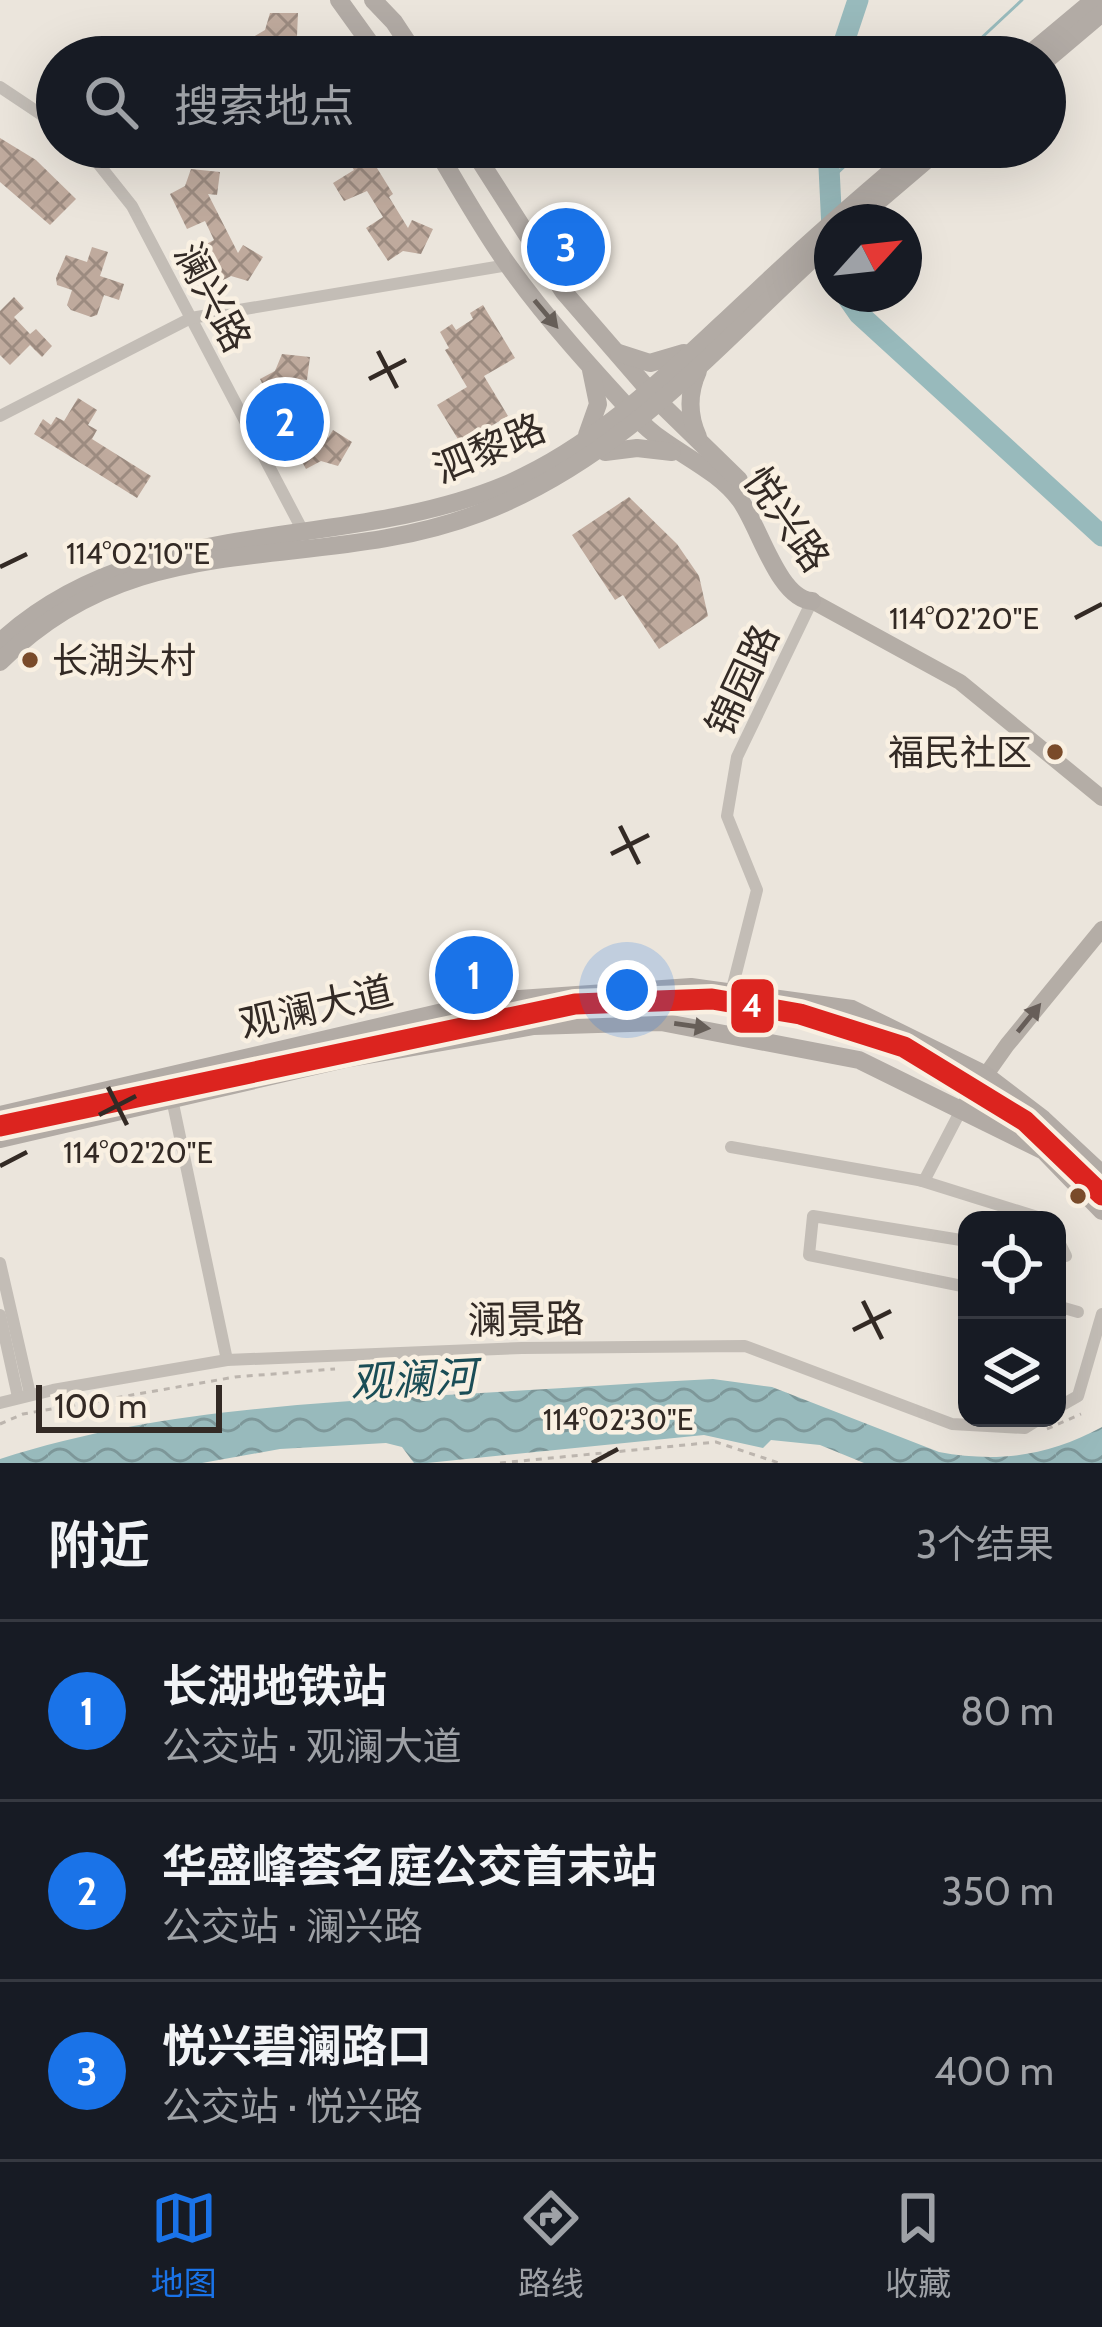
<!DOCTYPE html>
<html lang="zh">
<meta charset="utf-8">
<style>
body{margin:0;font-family:Cabin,"Noto Sans SC",sans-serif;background:#242831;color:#f1f3f6}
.controls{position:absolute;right:36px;bottom:36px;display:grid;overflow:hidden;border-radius:24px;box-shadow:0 12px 48px #0002}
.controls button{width:108px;height:108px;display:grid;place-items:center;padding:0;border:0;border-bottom:3px solid #363941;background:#171b24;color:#f1f3f6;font:60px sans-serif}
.compass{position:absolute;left:814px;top:204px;width:108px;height:108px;border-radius:50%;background:#171b24;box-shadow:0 12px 48px #0002;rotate:63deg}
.scale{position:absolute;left:36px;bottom:30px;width:186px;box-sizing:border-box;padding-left:12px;border:6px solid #332a25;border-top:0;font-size:33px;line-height:42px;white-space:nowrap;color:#332a25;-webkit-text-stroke:9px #f9f0e2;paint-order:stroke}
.you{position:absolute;left:627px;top:990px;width:42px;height:42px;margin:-30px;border:9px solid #fff;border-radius:50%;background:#1a73e8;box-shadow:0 0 0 18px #1a73e833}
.badge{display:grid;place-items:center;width:78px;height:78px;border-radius:50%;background:#1a73e8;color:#fff;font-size:39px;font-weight:700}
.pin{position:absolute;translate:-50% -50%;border:6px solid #fff;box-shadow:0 3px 12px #0006}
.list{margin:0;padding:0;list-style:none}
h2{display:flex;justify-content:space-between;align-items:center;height:156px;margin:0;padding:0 48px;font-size:51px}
h2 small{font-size:39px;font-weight:400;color:#9ea1a6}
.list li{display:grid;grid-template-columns:78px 1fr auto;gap:36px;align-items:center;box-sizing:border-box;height:180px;padding:0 48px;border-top:3px solid #363941}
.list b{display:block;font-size:45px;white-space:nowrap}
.list p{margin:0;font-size:39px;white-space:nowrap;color:#9ea1a6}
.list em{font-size:39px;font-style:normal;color:#9ea1a6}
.icon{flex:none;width:66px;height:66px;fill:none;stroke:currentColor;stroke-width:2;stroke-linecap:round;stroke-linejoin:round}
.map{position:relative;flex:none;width:1102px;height:1463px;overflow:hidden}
.search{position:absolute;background:#171b24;box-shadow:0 12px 48px #0002;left:36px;right:36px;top:36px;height:132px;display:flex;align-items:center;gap:30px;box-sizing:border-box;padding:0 42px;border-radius:66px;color:#9ea1a6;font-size:45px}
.sheet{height:696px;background:#171b24}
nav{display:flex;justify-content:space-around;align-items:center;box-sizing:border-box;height:168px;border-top:3px solid #363941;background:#171b24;font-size:33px;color:#9ea1a6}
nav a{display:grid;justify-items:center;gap:6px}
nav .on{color:#1a73e8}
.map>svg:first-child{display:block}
.water{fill:url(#water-waves)}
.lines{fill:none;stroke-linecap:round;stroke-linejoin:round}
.stream{stroke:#98babc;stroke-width:3}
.river{stroke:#98babc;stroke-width:21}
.building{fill:url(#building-cross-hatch)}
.path{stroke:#bcb5ae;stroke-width:3;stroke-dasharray:6 6;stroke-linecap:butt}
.street{stroke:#c3bdb6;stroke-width:12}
.secondary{stroke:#b4ada6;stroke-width:16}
.primary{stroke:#b2aba5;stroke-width:18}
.metro-1-casing{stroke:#f9f0e2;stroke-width:30}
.metro-1{stroke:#dc241f;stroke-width:21}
.oneway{fill:#665e58}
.oneway2{fill:#675e59}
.ticks{fill:none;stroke:#332a25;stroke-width:4.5}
.bus-dot{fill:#7a4b2a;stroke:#f9f0e2;stroke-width:4.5}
.labels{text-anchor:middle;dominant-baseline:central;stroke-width:9;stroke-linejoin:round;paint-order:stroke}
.bus-label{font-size:36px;fill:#332a25;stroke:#f9f0e2;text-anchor:start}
.street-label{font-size:39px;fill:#332a25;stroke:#f9f0e2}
.water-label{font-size:42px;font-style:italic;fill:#1a4d56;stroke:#f9f0e2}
.ticks-label{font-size:30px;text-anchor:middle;fill:#332a25;stroke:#f9f0e2;stroke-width:9;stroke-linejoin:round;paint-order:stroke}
.line-badge{stroke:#f9f0e2;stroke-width:4.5}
.badge-label{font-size:33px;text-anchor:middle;font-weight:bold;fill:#fff}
</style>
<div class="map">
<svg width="1102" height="1463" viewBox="0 0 1102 1463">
<defs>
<pattern id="water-waves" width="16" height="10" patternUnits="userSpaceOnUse" patternTransform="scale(3)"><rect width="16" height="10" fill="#98babc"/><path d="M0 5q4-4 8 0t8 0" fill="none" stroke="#7d9799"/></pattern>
<pattern id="building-cross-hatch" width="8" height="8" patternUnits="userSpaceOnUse" patternTransform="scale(3)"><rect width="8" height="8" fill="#bfaa9d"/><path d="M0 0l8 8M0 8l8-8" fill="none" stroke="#9c8b80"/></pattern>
</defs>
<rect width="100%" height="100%" fill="#ebe5dc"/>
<path class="water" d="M 713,1379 L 772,1387 L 939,1452 C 998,1463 1049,1456 1102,1427 L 1102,1463 L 864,1463 L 820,1445 L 771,1440 L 763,1448 L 704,1435 L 427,1463 L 414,1463 L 402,1447 L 386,1443 L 280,1449 L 202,1463 L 0,1463 L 0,1459 C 139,1414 283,1405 427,1396 C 522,1391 617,1384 713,1379 Z"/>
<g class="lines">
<g class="stream">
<polyline points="961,57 1022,0"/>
<polyline points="830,180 865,147"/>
</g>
<g class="river">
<polyline points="839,57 858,0"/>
<polyline points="828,147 832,229"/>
<polyline points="845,294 859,314 1102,536"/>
</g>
</g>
<g class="building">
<polygon points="270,13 298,13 297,36 288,36 301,57 261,57 250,39 265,30"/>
<polygon points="0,138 36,160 76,199 50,225 0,182"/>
<polygon points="339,147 364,147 393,194 389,197 408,228 412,220 433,229 421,254 403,251 388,261 366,228 383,217 367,191 344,201 333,183 354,170"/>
<polygon points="191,169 220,172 217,195 208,194 238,253 243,245 263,257 248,281 231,276 216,284 197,249 214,240 205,221 187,229 170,194 185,186"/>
<polygon points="92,247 108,252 100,276 124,284 119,300 104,295 97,315 91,317 71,310 67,305 72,290 57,285 56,278 66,255 87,262"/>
<polygon points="14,297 24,308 14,317 30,334 36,329 52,346 42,357 30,345 10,365 0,355 0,311"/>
<polygon points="483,305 515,358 484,376 508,416 461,444 437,405 467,387 445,350 449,348 440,332 452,324 456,330 473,319 470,313"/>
<polygon points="282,354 310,357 307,380 298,379 328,438 333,430 352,442 338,466 321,461 306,469 287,434 304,425 295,406 277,414 260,379 275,371"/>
<polygon points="78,398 97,410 88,425 97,430 92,439 151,476 137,498 34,434 43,419 51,425 56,417 64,421"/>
<polygon points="629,497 677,544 699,576 708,616 659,649 623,595 615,600 572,535"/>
</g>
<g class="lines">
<g class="path">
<polyline points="0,1424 23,1414 235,1377 335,1369"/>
<polyline points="1047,1429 1081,1414"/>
<polyline points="500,1463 716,1442 779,1463"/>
</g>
<g class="street">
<polyline points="0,87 57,125"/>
<polyline points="85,147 132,206 305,535"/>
<polyline points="0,416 191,318 508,265"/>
<polyline points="731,993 757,890 727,816 737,757 812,601"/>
<polyline points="172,1099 227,1360"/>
<polyline points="731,1147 924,1181 961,1110"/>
<polyline points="919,1180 1047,1220"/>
<polyline points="1057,1238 1066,1256 1057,1255"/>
<polyline points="967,1241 813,1216 809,1255 967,1287"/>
<polyline points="0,1263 30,1394"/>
<polyline points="1057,1306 1078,1312"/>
<polyline points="0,1315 18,1397"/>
<polyline points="0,1403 53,1390 227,1360 522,1348 745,1346 952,1424 1025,1428 1041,1418"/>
<polyline points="1057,1408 1078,1396 1102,1314"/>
</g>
<g class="secondary">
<polyline points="812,601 960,682 1102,798"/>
<polyline points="961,1110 1007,1045 1102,929"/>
</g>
<g class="primary">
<polyline points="339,0 380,57"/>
<polyline points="373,0 394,22 417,57"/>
<polyline points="1026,57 1094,0"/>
<polyline points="1045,61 1102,13"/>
<path d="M 435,147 C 459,187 481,227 508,265 C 547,320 594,371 639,420 C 669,452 714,465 740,500 C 759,525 778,599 812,601"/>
<polyline points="471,147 563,291 660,403 739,480"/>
<polyline points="854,222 942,147"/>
<polyline points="619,353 650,363 684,353"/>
<polyline points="587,435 598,404 591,370"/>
<path d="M 698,437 C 688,415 688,393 698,371"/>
<polyline points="605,452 637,448 672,452"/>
<path d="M 0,642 C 141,512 339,554 505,485 C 604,443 679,363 756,292 C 809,242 864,194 920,147"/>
<path d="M 0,662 C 142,519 312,577 480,513 C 624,459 720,341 832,241"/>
<polyline points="0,1115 490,1001 691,987 852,1009 984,1074 1043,1119 1102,1174"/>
<polyline points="0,1139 345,1059 534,1026 661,1022 859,1060 1044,1151 1102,1211"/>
</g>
<g class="metro-1-casing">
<polyline id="metro-1" points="0,1126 575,1004 712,999 800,1014 904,1047 1025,1121 1102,1195"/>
</g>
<use href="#metro-1" class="metro-1"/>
</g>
<defs><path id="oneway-solid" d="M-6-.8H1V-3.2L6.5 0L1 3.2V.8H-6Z" transform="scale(3)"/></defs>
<g class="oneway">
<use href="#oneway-solid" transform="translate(546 314) rotate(50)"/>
<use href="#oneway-solid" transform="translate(692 1026) rotate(8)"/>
</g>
<use class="oneway2" href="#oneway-solid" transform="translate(1029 1018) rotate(-51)"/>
<path class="ticks" d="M 378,351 L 397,388M 369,379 L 406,360M 0,567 L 27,554M 1075,618 L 1102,604M 620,826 L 639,864M 611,854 L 649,835M 108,1087 L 127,1125M 99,1115 L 136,1096M 0,1166 L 27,1152M 863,1301 L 882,1339M 853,1330 L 891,1311M 592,1463 L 618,1449"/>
<g class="bus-dot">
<circle cx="30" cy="660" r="10"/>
<circle cx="1055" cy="752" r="10"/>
<circle cx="1078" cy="1196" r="10"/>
</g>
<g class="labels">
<g class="bus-label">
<text x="52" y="660">长湖头村</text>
<text x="1032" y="752" text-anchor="end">福民社区</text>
</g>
<g class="street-label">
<text transform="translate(213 297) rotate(62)">澜兴路</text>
<text transform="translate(489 448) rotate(-23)">泗黎路</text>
<text transform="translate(787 519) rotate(55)">悦兴路</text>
<text transform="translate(742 680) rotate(-65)">锦园路</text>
<text transform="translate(316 1007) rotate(-13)">观澜大道</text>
<text transform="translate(526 1319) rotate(-1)">澜景路</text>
</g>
<g class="water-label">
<text transform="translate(413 1379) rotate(-3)">观澜河</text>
</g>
</g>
<g class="ticks-label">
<text x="138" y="564">114°02'10"E</text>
<text x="964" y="629">114°02'20"E</text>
<text x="138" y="1163">114°02'20"E</text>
<text x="618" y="1430">114°02'30"E</text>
</g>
<rect class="line-badge" x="729" y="977" width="47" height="58" rx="12" fill="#dc241f"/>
<g class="badge-label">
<text x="752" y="1017">4</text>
</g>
</svg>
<div class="controls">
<button><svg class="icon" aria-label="locate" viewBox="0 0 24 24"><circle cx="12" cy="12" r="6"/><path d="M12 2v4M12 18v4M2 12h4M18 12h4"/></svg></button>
<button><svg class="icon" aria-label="layers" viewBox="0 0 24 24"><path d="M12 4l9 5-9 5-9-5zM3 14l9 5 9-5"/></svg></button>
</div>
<svg class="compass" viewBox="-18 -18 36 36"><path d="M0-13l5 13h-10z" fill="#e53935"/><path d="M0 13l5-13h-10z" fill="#9ea1a6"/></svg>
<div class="scale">100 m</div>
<div class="you"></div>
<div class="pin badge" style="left:474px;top:975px">1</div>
<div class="pin badge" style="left:285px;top:422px">2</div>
<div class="pin badge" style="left:566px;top:247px">3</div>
<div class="search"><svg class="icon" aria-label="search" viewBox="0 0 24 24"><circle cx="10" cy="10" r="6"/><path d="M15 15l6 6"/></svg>搜索地点</div>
</div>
<section class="sheet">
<h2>附近<small>3个结果</small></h2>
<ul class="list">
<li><span class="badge">1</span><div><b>长湖地铁站</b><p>公交站 · 观澜大道</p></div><em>80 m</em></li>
<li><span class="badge">2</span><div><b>华盛峰荟名庭公交首末站</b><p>公交站 · 澜兴路</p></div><em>350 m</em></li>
<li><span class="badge">3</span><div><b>悦兴碧澜路口</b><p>公交站 · 悦兴路</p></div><em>400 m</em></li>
</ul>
</section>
<nav>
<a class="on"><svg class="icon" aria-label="map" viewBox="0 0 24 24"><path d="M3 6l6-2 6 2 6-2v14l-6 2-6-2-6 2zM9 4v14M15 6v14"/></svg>地图</a>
<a><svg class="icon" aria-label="directions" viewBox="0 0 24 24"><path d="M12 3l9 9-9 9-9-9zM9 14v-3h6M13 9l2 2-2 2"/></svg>路线</a>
<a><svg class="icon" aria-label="saved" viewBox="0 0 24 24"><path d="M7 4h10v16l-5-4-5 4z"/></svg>收藏</a>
</nav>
